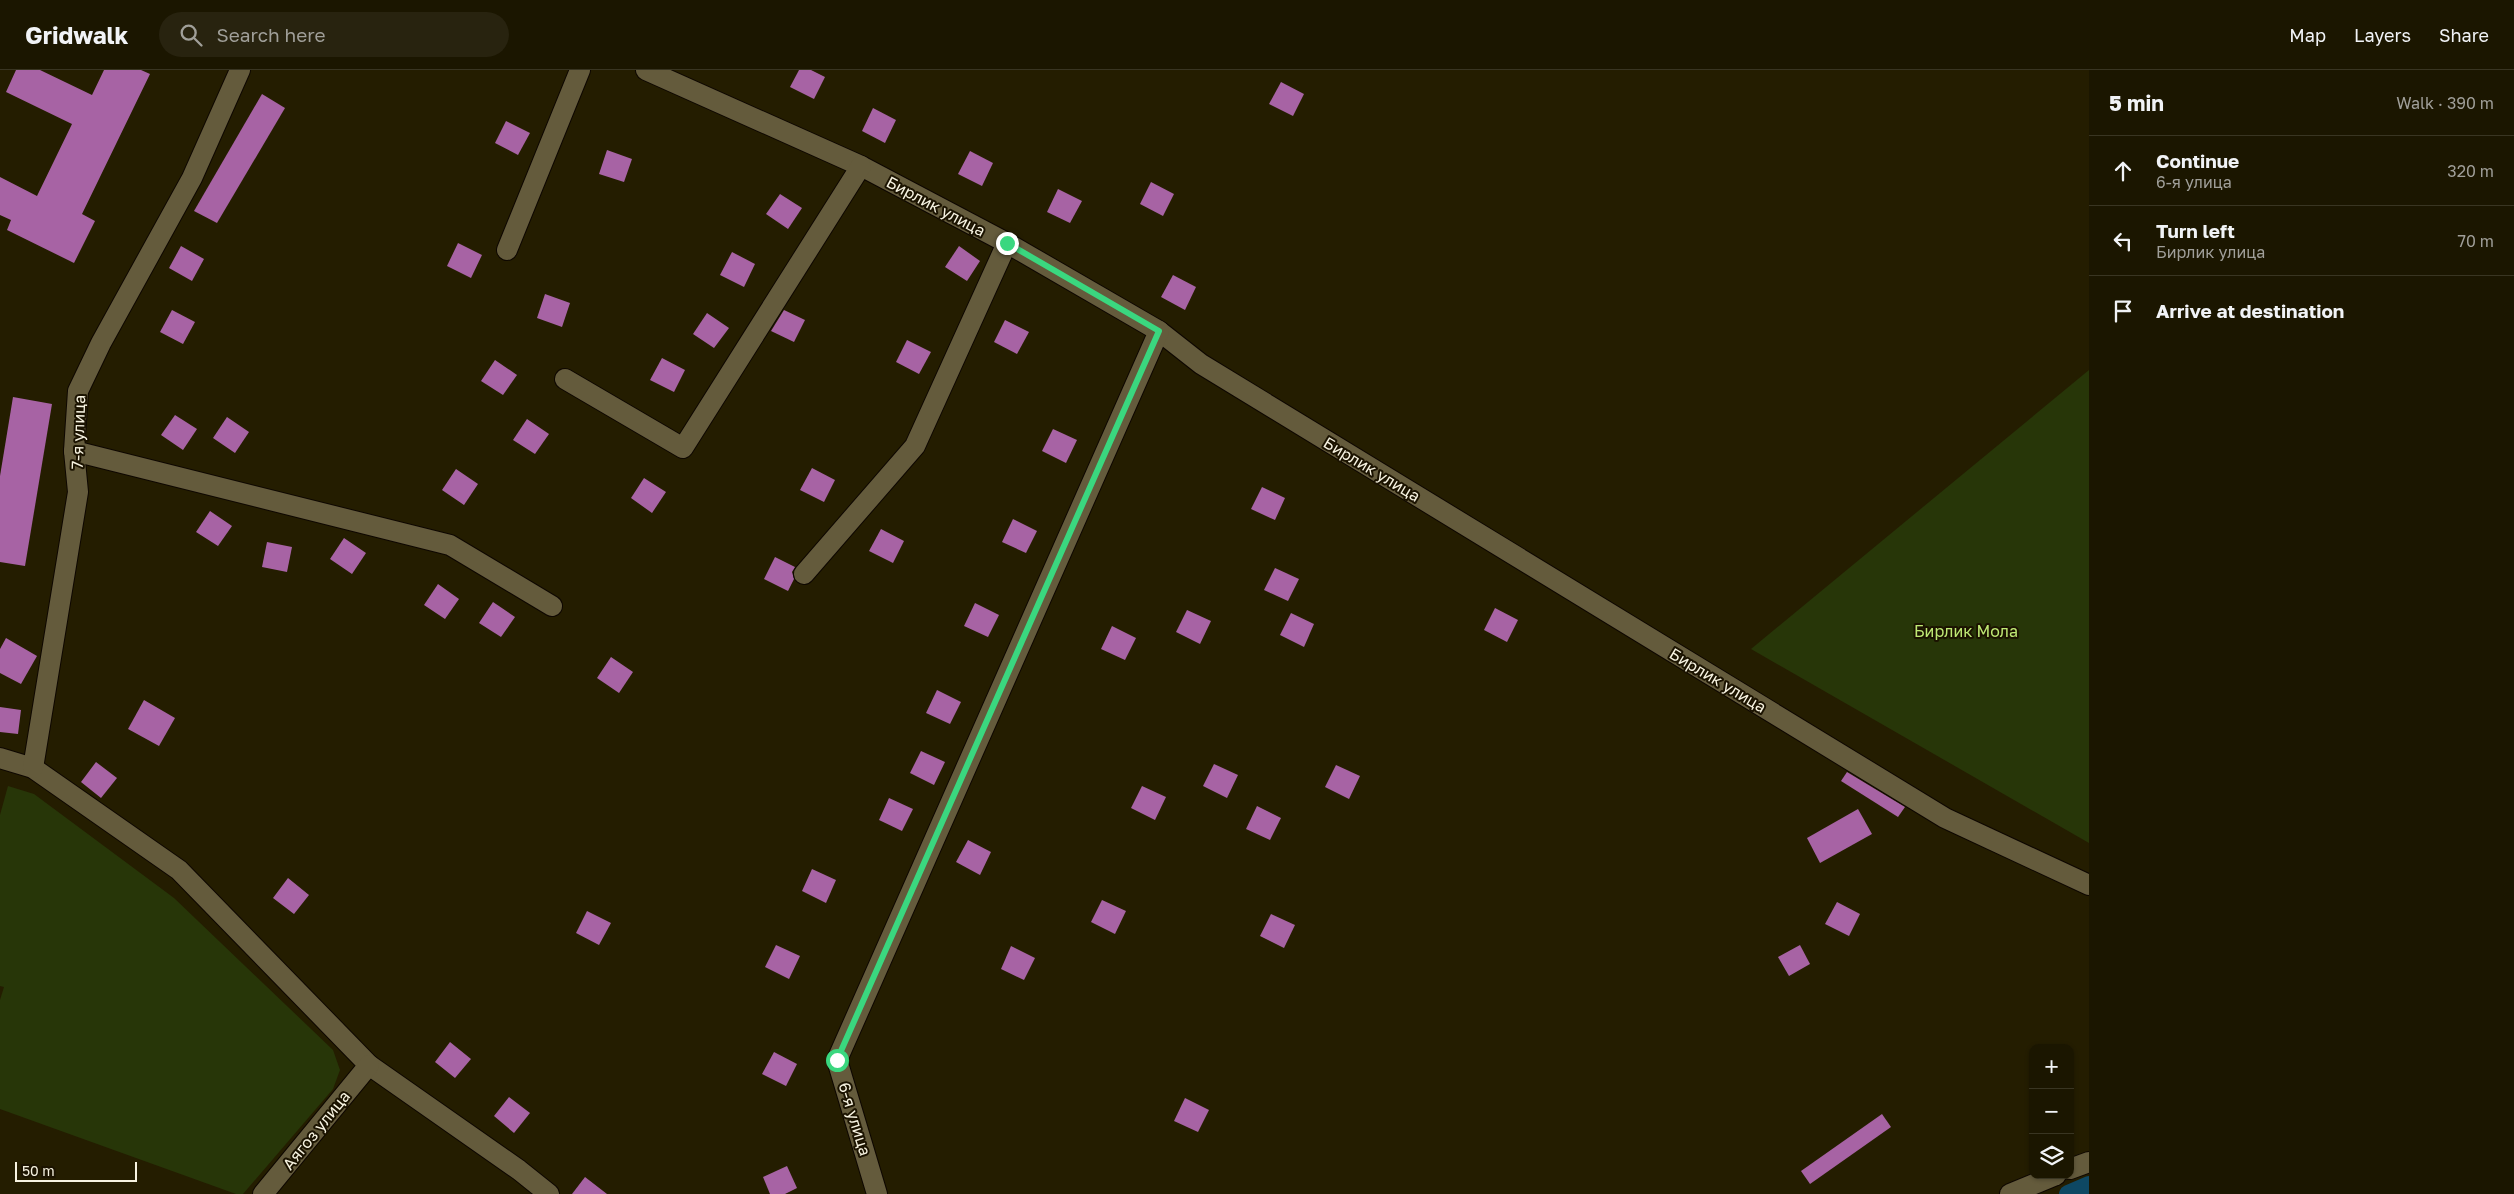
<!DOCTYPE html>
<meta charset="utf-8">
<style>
body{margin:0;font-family:"Golos Text",sans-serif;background:#28230f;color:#f1f3f6}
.controls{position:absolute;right:15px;bottom:15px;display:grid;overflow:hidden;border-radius:10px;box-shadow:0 1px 4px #0004}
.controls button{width:45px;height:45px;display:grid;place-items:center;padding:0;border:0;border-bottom:1px solid #393522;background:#1b1600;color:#f1f3f6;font:25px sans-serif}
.scale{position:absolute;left:15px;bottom:12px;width:122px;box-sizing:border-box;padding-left:5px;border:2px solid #f7f3e1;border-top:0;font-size:14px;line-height:18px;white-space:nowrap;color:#f7f3e1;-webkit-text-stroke:4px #1b1300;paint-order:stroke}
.stop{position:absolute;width:15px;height:15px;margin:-11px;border:4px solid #3ad77f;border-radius:50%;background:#fff}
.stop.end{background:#3ad77f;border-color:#fff;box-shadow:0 1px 5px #0008}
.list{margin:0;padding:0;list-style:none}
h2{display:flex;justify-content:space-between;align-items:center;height:65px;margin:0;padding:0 20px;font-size:21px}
h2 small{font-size:16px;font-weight:400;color:#a09f99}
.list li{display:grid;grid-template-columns:32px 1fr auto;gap:15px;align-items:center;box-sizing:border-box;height:70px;padding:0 20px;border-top:1px solid #393522}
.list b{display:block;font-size:19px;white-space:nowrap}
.list p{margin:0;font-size:16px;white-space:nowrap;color:#a09f99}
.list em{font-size:16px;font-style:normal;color:#a09f99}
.icon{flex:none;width:28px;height:28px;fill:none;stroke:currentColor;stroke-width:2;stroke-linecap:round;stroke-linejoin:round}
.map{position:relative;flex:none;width:2089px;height:1124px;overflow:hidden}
header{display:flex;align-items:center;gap:30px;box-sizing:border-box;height:70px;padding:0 25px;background:#1b1600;border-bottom:1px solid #393522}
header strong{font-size:24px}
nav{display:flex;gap:28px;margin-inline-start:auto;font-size:18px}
.search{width:350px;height:45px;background:#28230f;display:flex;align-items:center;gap:12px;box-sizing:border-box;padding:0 18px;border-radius:28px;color:#a09f99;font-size:19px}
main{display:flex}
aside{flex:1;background:#1b1600}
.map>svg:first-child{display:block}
.green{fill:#273608}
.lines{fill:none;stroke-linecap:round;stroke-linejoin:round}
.canal{stroke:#0e4863;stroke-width:18}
.building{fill:#a763a4}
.street-casing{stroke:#0e0700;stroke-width:22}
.street{stroke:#645b3c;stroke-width:20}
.route{stroke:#3ad77f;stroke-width:6}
.labels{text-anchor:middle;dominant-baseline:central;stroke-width:4;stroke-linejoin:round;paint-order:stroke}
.street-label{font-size:16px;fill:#f7f3e1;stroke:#1b1300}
.park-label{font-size:16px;fill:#bfe974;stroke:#1b1300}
</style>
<header>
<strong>Gridwalk</strong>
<div class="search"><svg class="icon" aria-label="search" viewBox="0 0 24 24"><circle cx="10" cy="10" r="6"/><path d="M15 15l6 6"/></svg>Search here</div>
<nav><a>Map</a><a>Layers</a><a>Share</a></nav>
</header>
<main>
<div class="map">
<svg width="2089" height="1124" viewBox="0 0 2089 1124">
<rect width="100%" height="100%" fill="#241d00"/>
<g class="green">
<polygon points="2089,300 2089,773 1751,579"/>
<polygon points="8,716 34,724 174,828 333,980 340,1000 333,1019 243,1124 236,1124 0,1039 0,930 4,917 0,916 0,745"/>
</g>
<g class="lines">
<polyline class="canal" points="2068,1124 2089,1115"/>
</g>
<g class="building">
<polygon points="16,0 40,0 92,25 104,0 141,0 150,4 82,144 95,151 74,193 7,160 11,150 0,145 0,107 37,126 72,54 6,22"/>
<polygon points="799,0 811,0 825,7 814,29 790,17"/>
<polygon points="1281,12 1304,24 1293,46 1269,34"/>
<polygon points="262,24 285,38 217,153 194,141"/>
<polygon points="873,38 896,50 885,73 862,61"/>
<polygon points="506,51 530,63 518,85 495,73"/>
<polygon points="607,80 632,89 624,112 599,104"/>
<polygon points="970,81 993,93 982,116 958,104"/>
<polygon points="1151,112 1174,124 1163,146 1140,134"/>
<polygon points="1058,119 1082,131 1070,153 1047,142"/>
<polygon points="780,124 802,138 788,159 766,144"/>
<polygon points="458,173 482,185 471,208 447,196"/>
<polygon points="181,176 204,189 192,211 169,198"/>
<polygon points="959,176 980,191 967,211 945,197"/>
<polygon points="732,182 755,194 744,217 720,205"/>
<polygon points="1173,205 1196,217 1185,240 1161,227"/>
<polygon points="545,224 570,233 562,257 537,248"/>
<polygon points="172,240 195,252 183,274 160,262"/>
<polygon points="784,240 805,250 794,272 771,261"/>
<polygon points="707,243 729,258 714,278 693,264"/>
<polygon points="1005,250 1029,262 1017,284 994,272"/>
<polygon points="907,270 931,282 919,304 896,292"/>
<polygon points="662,288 685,300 674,322 650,310"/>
<polygon points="495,290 517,305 503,325 481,311"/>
<polygon points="13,327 52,334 25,496 0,492 0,406"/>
<polygon points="175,345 197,359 183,380 161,365"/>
<polygon points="227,347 249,362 235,383 213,368"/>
<polygon points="527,349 549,364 535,384 513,370"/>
<polygon points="1053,359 1077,370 1066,393 1042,381"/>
<polygon points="812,398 835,410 824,432 800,420"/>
<polygon points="456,399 478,414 464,435 442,420"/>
<polygon points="644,408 666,422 652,443 631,428"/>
<polygon points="1262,417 1285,428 1275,450 1251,439"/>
<polygon points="210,441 232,456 218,476 196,462"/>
<polygon points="1013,449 1037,461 1026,483 1002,472"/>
<polygon points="881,459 904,471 893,493 869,481"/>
<polygon points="344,468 366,483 352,504 330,489"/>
<polygon points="267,472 292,477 287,502 262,497"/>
<polygon points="775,487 795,497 792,502 794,509 788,521 764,509"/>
<polygon points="1275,498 1299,509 1288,531 1264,520"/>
<polygon points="438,514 459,529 445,549 424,535"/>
<polygon points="493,532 515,547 501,567 479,553"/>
<polygon points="975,533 999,545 988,567 964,556"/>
<polygon points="1495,538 1518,550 1507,572 1484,560"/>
<polygon points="1187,540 1211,551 1200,574 1176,562"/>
<polygon points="1291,543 1314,554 1304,577 1280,565"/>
<polygon points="1112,556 1136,568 1125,590 1101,579"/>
<polygon points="6,568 37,586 21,614 0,603 0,579"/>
<polygon points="611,587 633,602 619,623 597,608"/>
<polygon points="937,620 961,632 950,654 926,643"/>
<polygon points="144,630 175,648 159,676 128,659"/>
<polygon points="0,637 21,640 18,664 0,662"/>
<polygon points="921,681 945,692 934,715 910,703"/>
<polygon points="96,692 117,708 101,728 81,712"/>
<polygon points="1214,694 1238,705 1227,728 1203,716"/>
<polygon points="1336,695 1360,706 1349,729 1325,717"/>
<polygon points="1847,702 1905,737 1898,747 1841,711"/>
<polygon points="1142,716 1166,727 1155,750 1131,738"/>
<polygon points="889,728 913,739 902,761 879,750"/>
<polygon points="1257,736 1281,748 1270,770 1246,759"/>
<polygon points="1858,739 1872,764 1820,793 1807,768"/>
<polygon points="968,770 991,782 980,805 956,792"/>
<polygon points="812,799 836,810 826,833 802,821"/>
<polygon points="288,808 309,825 294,844 273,828"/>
<polygon points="1102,830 1126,841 1115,864 1091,852"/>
<polygon points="1837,832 1860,844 1849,866 1825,854"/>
<polygon points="587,841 611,853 599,875 576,863"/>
<polygon points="1271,844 1295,855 1284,878 1260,866"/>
<polygon points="776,875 800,886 789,909 765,897"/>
<polygon points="1800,875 1810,894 1789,906 1778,887"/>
<polygon points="1011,876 1035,888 1024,910 1001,899"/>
<polygon points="450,972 471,989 455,1008 435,992"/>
<polygon points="774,982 797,994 786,1016 762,1004"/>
<polygon points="509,1027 530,1043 514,1063 494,1046"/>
<polygon points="1185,1028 1209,1040 1198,1062 1174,1051"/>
<polygon points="1882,1044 1891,1057 1810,1114 1801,1101"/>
<polygon points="787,1096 797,1118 785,1124 770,1124 763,1107"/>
<polygon points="585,1107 607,1124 572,1124"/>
</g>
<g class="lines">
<g class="street-casing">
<g id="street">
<polyline points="646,0 861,96 1007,173 1159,261 1201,294 1945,748 2089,815"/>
<polyline points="507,180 580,0"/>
<polyline points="565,309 683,378 861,96"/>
<polyline points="74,381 450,475 552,536"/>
<polyline points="804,504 915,376 1007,173"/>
<polyline points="0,688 33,698 179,800 369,995 519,1100 549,1124"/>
<polyline points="33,698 78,422 74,381 78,321 101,273 192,108 240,0"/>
<polyline points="2070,1099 2089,1092"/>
<polyline points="263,1124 369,995"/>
<polyline points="877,1124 837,990 1159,261"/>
<polyline points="2010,1124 2056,1105"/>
</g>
</g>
<use href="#street" class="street"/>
</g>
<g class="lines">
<polyline class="route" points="837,990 1159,261 1007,173"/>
</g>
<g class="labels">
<g class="street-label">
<text transform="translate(936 136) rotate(28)">Бирлик улица</text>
<text transform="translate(78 362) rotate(-88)">7-я улица</text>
<text transform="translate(1372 399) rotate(31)">Бирлик улица</text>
<text transform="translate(1718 610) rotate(31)">Бирлик улица</text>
<text transform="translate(855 1049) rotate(73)">6-я улица</text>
<text transform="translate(316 1060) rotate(-51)">Аягоз улица</text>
</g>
<g class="park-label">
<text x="1966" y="561">Бирлик Мола</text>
</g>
</g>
</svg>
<div class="controls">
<button>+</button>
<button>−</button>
<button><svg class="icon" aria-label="layers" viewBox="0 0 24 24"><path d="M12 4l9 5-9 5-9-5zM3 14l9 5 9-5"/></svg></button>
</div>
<div class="scale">50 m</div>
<div class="stop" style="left:837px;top:990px"></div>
<div class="stop end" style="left:1007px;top:173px"></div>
</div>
<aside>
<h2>5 min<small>Walk · 390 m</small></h2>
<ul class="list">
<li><svg class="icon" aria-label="ahead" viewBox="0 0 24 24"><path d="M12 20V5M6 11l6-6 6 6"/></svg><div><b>Continue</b><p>6-я улица</p></div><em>320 m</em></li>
<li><svg class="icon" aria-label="left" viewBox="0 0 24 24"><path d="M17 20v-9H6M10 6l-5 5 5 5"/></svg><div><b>Turn left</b><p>Бирлик улица</p></div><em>70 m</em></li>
<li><svg class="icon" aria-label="arrive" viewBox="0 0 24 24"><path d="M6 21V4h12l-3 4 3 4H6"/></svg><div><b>Arrive at destination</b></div></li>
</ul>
</aside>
</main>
